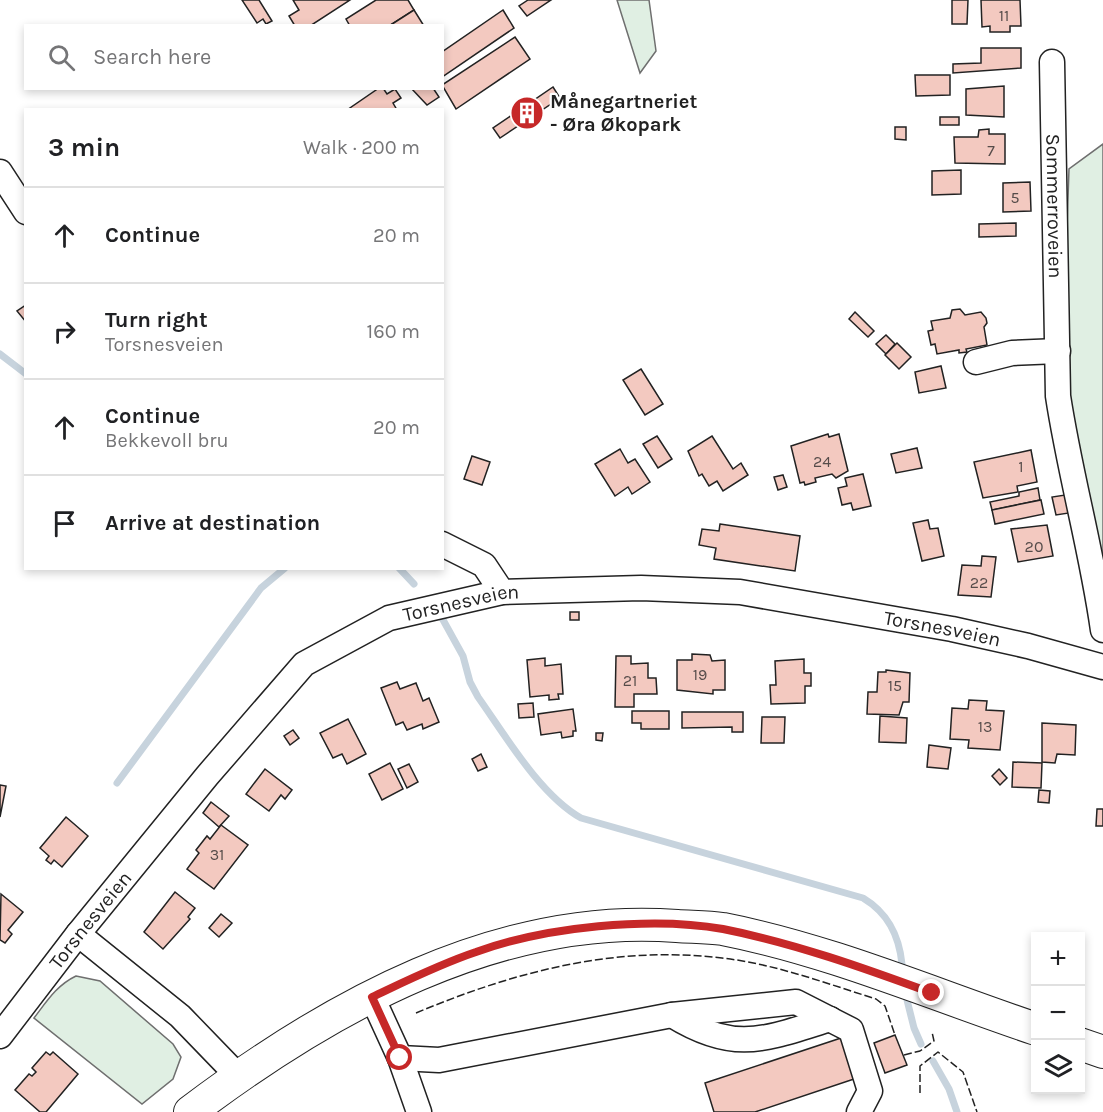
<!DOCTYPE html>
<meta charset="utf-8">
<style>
body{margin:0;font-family:Karla,sans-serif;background:#f6f6f6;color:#202124}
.controls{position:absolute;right:18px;bottom:18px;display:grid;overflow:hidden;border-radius:0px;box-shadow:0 3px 9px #0003}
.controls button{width:54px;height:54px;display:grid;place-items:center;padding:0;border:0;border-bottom:2px solid #e0e0e0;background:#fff;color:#202124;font:30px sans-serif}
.stop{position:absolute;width:18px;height:18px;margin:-14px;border:4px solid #c62828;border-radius:50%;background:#fff}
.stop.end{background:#c62828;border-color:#fff;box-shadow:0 2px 6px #0008}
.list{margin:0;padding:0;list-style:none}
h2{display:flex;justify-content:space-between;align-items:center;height:78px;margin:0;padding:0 24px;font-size:26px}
h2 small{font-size:20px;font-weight:400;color:#757577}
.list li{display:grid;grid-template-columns:39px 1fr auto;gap:18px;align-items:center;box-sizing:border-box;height:96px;padding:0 24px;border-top:2px solid #e0e0e0}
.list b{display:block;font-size:22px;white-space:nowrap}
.list p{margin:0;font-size:20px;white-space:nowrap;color:#757577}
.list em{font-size:20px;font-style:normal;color:#757577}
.icon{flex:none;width:33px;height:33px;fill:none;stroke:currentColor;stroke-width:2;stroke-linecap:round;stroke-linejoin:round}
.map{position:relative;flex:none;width:1103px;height:1112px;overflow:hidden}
.search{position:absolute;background:#fff;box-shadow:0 3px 9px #0003;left:24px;top:24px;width:420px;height:66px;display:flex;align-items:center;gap:15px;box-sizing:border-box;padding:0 21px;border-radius:0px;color:#757577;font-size:22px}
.panel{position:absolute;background:#fff;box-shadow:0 3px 9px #0003;left:24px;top:108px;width:420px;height:462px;border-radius:0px}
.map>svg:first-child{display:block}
.green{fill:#e0efe3;stroke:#6f6f6f;stroke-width:1.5}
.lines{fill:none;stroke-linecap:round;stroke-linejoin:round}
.stream{stroke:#c7d3dd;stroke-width:7}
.building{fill:#f3c9c0;stroke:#222;stroke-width:1.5}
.minor-casing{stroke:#222;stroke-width:27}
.major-casing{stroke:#222;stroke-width:34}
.minor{stroke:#fff;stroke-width:24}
.major{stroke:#fff;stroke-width:32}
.fence{stroke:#222;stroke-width:1.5;stroke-dasharray:8 3;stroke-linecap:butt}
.route{stroke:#c62828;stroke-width:8}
.labels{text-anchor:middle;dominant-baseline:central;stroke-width:4.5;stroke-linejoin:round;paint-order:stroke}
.number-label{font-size:16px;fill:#564c4a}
.poi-label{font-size:20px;font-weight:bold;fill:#222;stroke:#fff;text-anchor:start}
.street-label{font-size:20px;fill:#222;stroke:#fff}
</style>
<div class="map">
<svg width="1103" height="1112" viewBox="0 0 1103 1112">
<rect width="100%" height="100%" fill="#fff"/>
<g class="green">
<polygon points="617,0 649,0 656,51 640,73"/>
<polygon points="1103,144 1103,592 1062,376 1069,169"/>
<path d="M 76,976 L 100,981 L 173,1044 L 181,1057 L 173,1079 L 142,1104 L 34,1018 C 47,1001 57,985 76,976 Z"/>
</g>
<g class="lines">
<g class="stream">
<polyline points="0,354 26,374"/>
<polyline points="399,568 414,584"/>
<path d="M 442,618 L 463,656 L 470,682 L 478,697 C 505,735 540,795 581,818 L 863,898 C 888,913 899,935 902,964"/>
<polyline points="117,783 261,588 285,568"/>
<polyline points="907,1000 914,1028 921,1044"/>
<polyline points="933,1061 949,1089 957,1112"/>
</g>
</g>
<g class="building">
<polygon points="242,0 259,0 272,21 266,24 263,19 257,23"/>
<polygon points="293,0 350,0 310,26 295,26 289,16 299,10"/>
<polygon points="376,0 408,0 414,10 389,26 350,26 346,19"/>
<polygon points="528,0 551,0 527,16 519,6"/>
<polygon points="952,0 968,0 967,24 952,24"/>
<polygon points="1020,0 1021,26 1010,26 1010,32 990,32 990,26 982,27 981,0"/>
<polygon points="414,10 424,26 389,26"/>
<polygon points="503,10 514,28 442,77 442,52"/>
<polygon points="515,37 530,59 456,109 442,85"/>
<polygon points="981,48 1021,48 1021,68 953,73 953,64 981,63"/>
<polygon points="915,75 950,75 950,95 916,96"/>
<polygon points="1004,86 1004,117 966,115 966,89"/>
<polygon points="553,87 560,98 500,138 493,128"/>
<polygon points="379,88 383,88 387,94 395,89 401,98 393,103 397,110 347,110"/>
<polygon points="411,88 433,88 439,97 427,105"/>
<rect x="940" y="117" width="19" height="8"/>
<polygon points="895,127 906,127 906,140 895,139"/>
<polygon points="989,129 989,134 1005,134 1005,164 955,163 954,137 978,137 979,130"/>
<polygon points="961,170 961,194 932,195 932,171"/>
<polygon points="1030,182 1031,211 1003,212 1003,183"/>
<polygon points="1016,223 1016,236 979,237 979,224"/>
<polygon points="26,305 26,322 17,311"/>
<polygon points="960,309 965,315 981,312 986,318 987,323 984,327 987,345 966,349 967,352 959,353 959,350 937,354 935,344 931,345 928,331 933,330 931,321 950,318 952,310"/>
<polygon points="855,312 874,331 868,337 849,319"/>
<polygon points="886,335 895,344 886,354 876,344"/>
<polygon points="897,343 911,357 899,369 885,355"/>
<polygon points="941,366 946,388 919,393 915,372"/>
<polygon points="641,369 663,404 645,415 623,380"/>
<polygon points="828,434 829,437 839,434 848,471 836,478 832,474 815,478 816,482 805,485 804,482 800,483 791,446"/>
<polygon points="657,436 672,459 658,468 643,444"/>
<polygon points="712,436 733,469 741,463 748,475 723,491 717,481 709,486 702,474 699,476 688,451"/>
<polygon points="917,448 922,468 896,473 891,454"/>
<polygon points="620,449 628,463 635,459 650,482 632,494 628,487 615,496 595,464"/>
<polygon points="1031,450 1037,482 1017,486 1018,492 983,498 974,462"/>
<polygon points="472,456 490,462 482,485 464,479"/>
<polygon points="863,474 871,506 853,510 851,503 842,505 838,488 847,486 845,478"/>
<polygon points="783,475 787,487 778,490 774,477"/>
<polygon points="1038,488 1040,500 992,510 990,502 1019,496 1019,492"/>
<polygon points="1065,495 1069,513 1056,515 1052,497"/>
<polygon points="1041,500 1044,514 995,524 992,510"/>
<polygon points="928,520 930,529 938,528 944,556 922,561 913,523"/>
<polygon points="720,524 800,536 795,571 714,559 716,548 699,545 702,529 719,531"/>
<polygon points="1047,525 1053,556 1018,562 1011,529"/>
<polygon points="982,556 996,557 991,597 958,595 962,565 981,566"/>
<rect x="570" y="612" width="9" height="8"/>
<polygon points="692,654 710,655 712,661 725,660 725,690 713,690 713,694 677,690 677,660 692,660"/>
<polygon points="616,656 631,656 631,664 648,663 648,678 656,678 657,694 634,694 634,707 615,707"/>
<polygon points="545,658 545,666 561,664 563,694 558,694 559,699 549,700 549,695 530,697 527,660"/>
<polygon points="804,659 804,673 811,673 811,686 805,686 805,703 771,704 770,685 776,685 775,661"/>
<polygon points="886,670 910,673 909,702 903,702 899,715 867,714 868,692 877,692 878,672 886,672"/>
<polygon points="397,682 400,689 416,683 423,701 429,698 439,722 423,729 422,724 407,730 403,722 396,725 381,688"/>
<polygon points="969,700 987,701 986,710 1004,711 1000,750 968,748 969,740 950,739 952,708 968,709"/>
<polygon points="533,703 534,717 519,718 518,704"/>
<polygon points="573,709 576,731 573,731 573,736 562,738 561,732 541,735 538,714"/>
<polygon points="632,711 669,711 669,729 641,729 641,723 632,723"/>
<polygon points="682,712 743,712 743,732 732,732 732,727 682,728"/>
<polygon points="880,716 907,718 906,743 879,742"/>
<polygon points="762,717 785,717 784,743 761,743"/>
<polygon points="348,719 366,754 347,764 342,754 333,758 320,733"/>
<polygon points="1042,723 1076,725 1075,755 1057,754 1055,763 1042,762"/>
<polygon points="293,730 299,738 290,745 284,736"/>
<polygon points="596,733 603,733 602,741 596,740"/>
<polygon points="929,745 951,748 948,769 927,767"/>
<polygon points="481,754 487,767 478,771 472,759"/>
<polygon points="1013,762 1042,763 1041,788 1012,787"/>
<polygon points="390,763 403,789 382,800 369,774"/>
<polygon points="409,764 418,782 407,788 398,769"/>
<polygon points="265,769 292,790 285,799 281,795 269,811 246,794"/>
<polygon points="999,769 1007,778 1000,785 992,776"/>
<polygon points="0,785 6,786 0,817"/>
<polygon points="1039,790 1050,791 1049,803 1038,802"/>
<polygon points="211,802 229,816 219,827 203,813"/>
<polygon points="1097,809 1103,809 1103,826 1096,826"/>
<polygon points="66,817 88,836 62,867 54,860 51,864 46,860 49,856 40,848"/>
<polygon points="221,825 248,845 214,889 187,869 199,853 196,850 207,836 210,839"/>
<polygon points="175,892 195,908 188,917 190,919 163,949 144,932"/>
<polygon points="1,894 23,912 8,930 12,934 5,943 0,940"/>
<polygon points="221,914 232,923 219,937 209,928"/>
<polygon points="895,1035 907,1065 885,1073 874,1043"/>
<polygon points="841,1038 854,1079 755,1112 714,1112 705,1083"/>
<polygon points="46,1052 50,1055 53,1052 78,1074 46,1112 40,1112 15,1090 29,1074 32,1076 36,1072 32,1068"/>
</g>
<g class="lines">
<g class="minor-casing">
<g id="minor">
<path id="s1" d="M 1052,62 L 1058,396 C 1070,475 1092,551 1103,630"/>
<polyline points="0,172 26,212"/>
<polyline points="976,362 1012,353 1058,351"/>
<polyline points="442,544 484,565 502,592"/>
<polyline points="78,934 180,1016 238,1076"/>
<polyline points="372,997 400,1058 419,1112"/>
<path d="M 672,1015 C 735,1054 765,1039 830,1019"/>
<path id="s2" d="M 0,1036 L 78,934 L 207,776 L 304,664 L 389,618 L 502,592 L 641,588 L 740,592 L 952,629 L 1028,646 L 1103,667"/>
<polyline points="400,1058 439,1060 672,1015 796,1002 851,1030 870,1091 859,1112"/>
</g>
</g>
<g class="major-casing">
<g id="major">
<polyline points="1080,1044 1103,1052"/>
<path d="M 190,1112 C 329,1007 498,912 677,926 C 692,927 708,927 723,929 C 830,950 932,994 1036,1029"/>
</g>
</g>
<use href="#minor" class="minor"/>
<use href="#major" class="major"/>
<g class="fence">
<path d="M 416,1013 C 514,972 614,945 722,958 C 775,964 825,983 876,999 L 885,1006 L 895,1035"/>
<polyline points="904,1055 920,1051 934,1041 932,1032"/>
<polyline points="920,1093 920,1066 938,1052 963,1072 977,1112"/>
</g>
</g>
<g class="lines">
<path class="route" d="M 400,1058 L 372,997 C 406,981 440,964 476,952 C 545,927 651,916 723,929 C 794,943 864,968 932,993"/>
</g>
<defs>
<g id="building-disc" transform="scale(1.725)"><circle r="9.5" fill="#c62828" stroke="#fff"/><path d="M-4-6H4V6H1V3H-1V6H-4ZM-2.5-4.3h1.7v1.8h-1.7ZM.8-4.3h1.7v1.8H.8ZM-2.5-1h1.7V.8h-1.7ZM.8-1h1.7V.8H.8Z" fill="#fff"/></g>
</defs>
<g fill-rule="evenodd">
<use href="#building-disc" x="527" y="113"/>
</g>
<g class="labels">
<g class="number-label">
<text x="1004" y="15">11</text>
<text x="991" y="150">7</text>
<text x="1015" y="197">5</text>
<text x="822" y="461">24</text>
<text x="1021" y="466">1</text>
<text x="1034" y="546">20</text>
<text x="979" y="582">22</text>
<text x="700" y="674">19</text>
<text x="630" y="680">21</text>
<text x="895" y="685">15</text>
<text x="985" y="726">13</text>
<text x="217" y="854">31</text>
</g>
<g class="poi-label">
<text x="550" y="101">Månegartneriet<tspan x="550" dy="23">- Øra Økopark</tspan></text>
</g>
<g class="street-label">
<text stroke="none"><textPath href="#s1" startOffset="144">Sommerroveien</textPath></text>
<text stroke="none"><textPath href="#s2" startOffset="651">Torsnesveien</textPath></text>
<text stroke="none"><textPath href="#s2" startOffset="1137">Torsnesveien</textPath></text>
<text stroke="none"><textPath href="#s2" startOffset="147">Torsnesveien</textPath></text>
</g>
</g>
</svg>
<div class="controls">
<button>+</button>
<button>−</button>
<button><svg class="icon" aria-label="layers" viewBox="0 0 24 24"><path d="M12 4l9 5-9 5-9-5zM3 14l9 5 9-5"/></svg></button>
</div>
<div class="stop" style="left:400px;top:1058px"></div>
<div class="stop end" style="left:932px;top:993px"></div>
<div class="search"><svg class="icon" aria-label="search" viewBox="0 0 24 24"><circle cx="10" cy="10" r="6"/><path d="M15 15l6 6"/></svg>Search here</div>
<section class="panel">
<h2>3 min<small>Walk · 200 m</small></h2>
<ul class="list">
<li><svg class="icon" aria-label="ahead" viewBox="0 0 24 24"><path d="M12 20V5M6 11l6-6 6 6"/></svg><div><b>Continue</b></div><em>20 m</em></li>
<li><svg class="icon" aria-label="right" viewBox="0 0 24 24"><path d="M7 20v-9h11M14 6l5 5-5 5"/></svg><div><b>Turn right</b><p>Torsnesveien</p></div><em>160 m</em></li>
<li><svg class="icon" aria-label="ahead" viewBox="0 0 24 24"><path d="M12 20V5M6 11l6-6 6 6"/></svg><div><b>Continue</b><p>Bekkevoll bru</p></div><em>20 m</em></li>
<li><svg class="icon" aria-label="arrive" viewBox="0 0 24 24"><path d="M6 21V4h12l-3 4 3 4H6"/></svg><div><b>Arrive at destination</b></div></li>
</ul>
</section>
</div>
